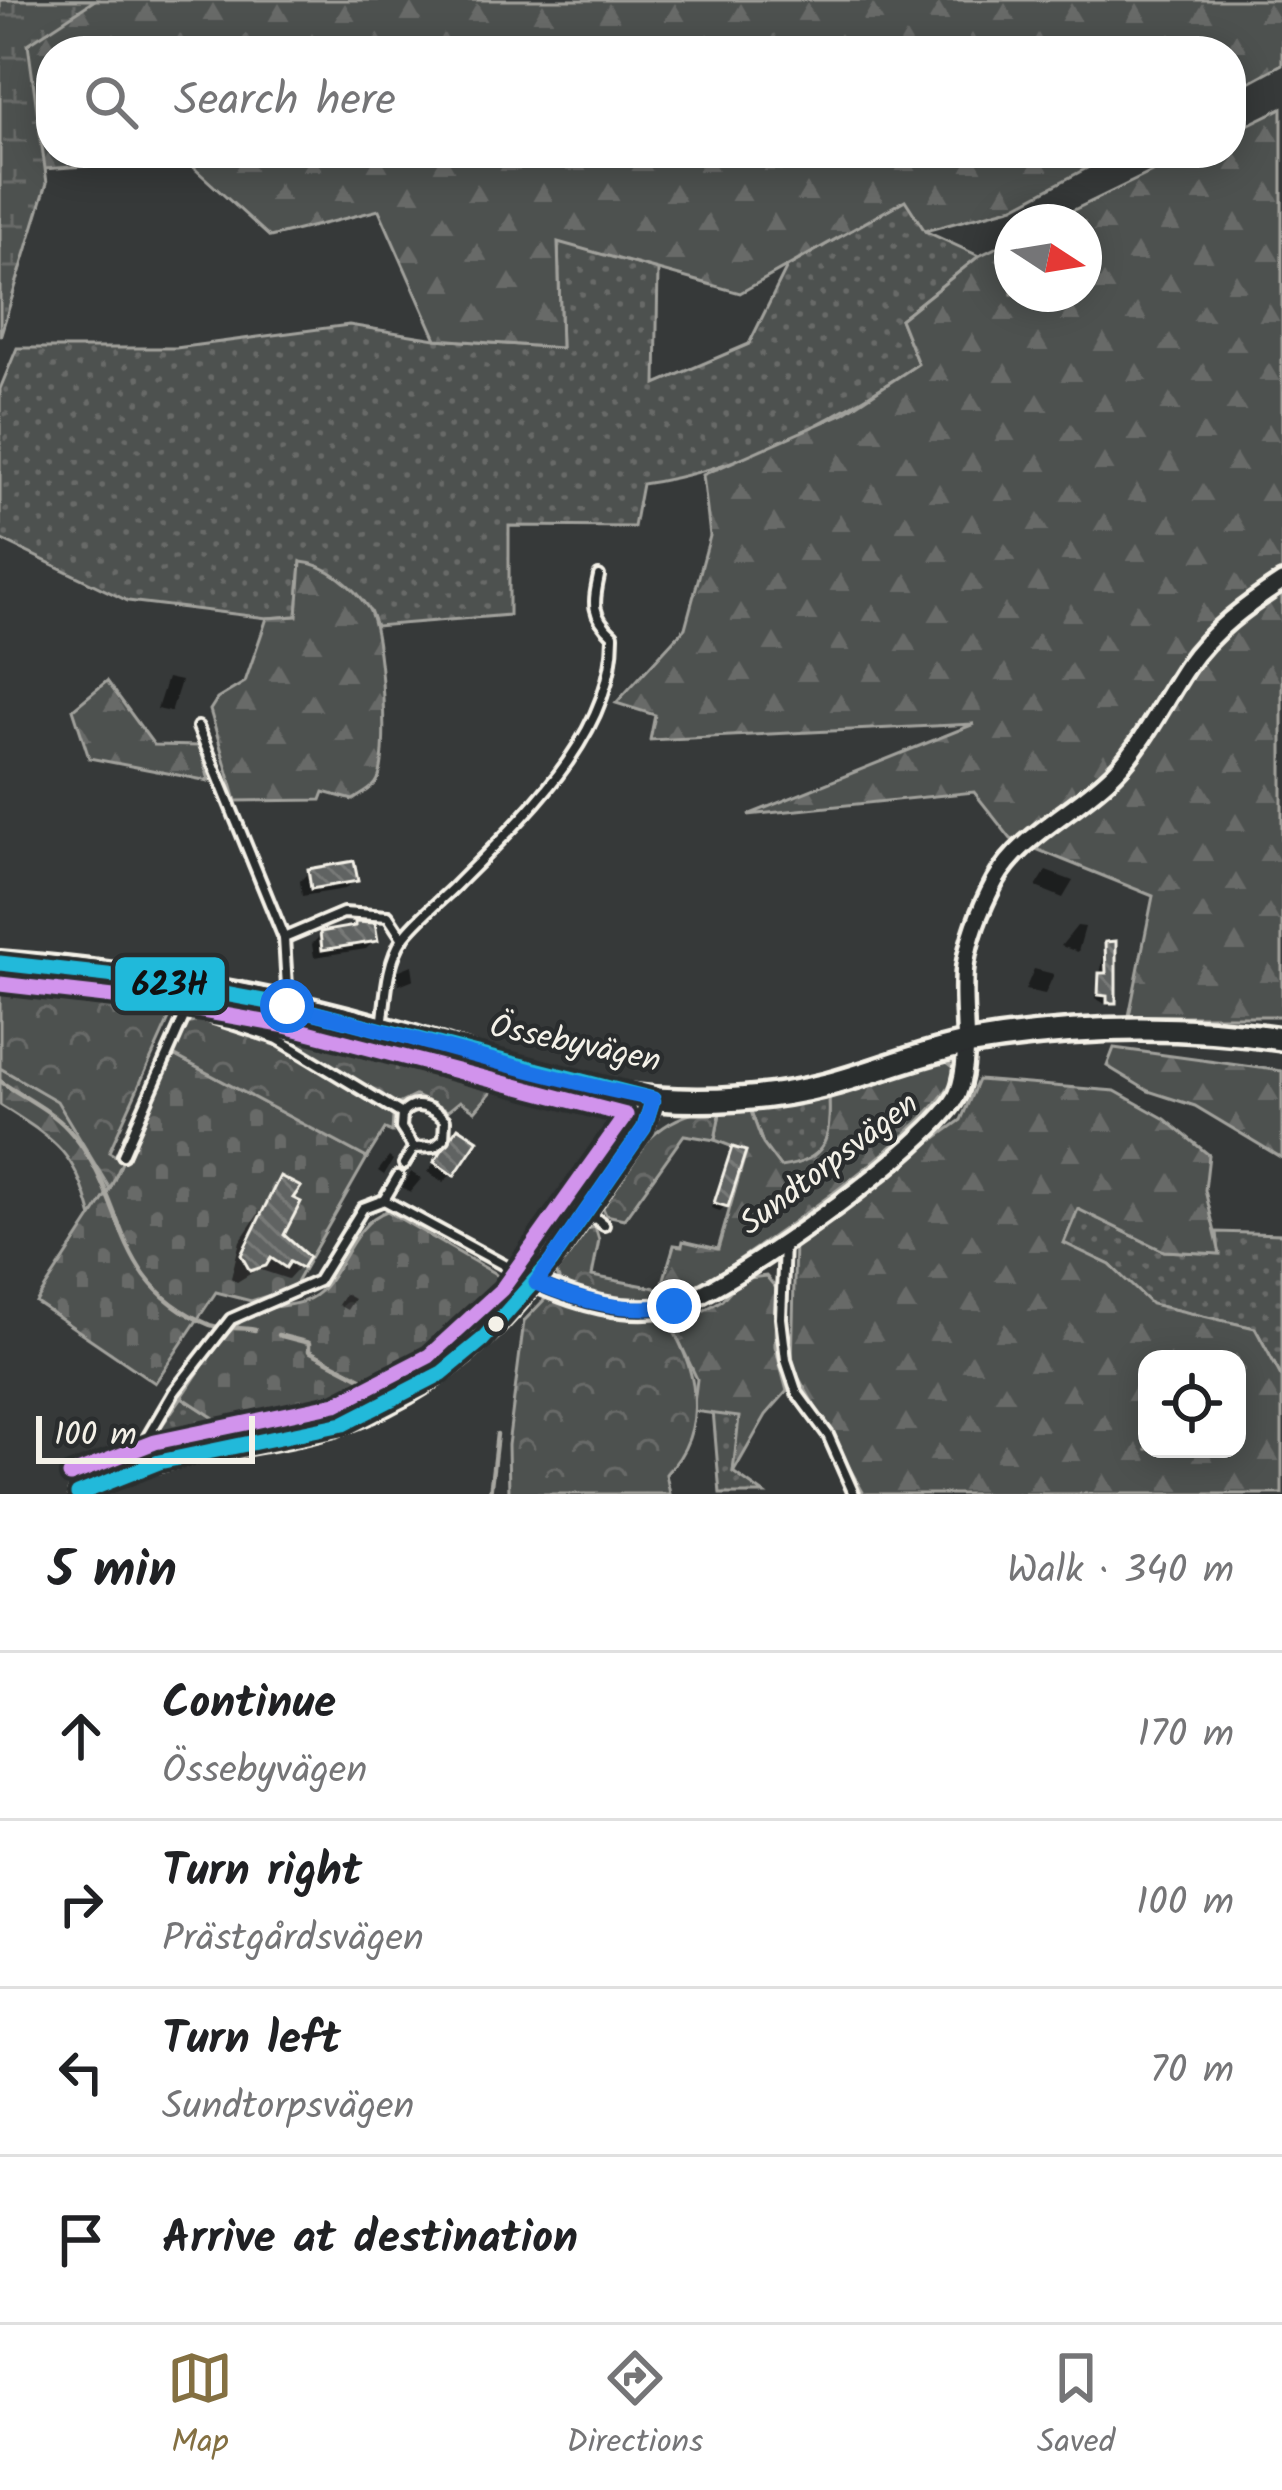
<!DOCTYPE html>
<meta charset="utf-8">
<style>
body{margin:0;font-family:Kalam,sans-serif;background:#f6f6f6;color:#202124}
.controls{position:absolute;right:36px;bottom:36px;display:grid;overflow:hidden;border-radius:24px;box-shadow:0 6px 30px #0003}
.controls button{width:108px;height:108px;display:grid;place-items:center;padding:0;border:0;border-bottom:3px solid #e0e0e0;background:#fff;color:#202124;font:60px sans-serif}
.compass{position:absolute;left:994px;top:204px;width:108px;height:108px;border-radius:50%;background:#fff;box-shadow:0 6px 30px #0003;rotate:102deg}
.scale{position:absolute;left:36px;bottom:30px;width:219px;box-sizing:border-box;padding-left:12px;border:6px solid #f4f1e8;border-top:0;font-size:33px;line-height:42px;white-space:nowrap;color:#f4f1e8;-webkit-text-stroke:9px #2a2d2e;paint-order:stroke}
.stop{position:absolute;width:36px;height:36px;margin:-27px;border:9px solid #1a73e8;border-radius:50%;background:#fff}
.stop.end{background:#1a73e8;border-color:#fff;box-shadow:0 3px 12px #0008}
.list{margin:0;padding:0;list-style:none}
h2{display:flex;justify-content:space-between;align-items:center;height:156px;margin:0;padding:0 48px;font-size:51px}
h2 small{font-size:39px;font-weight:400;color:#757577}
.list li{display:grid;grid-template-columns:78px 1fr auto;gap:36px;align-items:center;box-sizing:border-box;height:168px;padding:0 48px;border-top:3px solid #e0e0e0}
.list b{display:block;font-size:45px;white-space:nowrap}
.list p{margin:0;font-size:39px;white-space:nowrap;color:#757577}
.list em{font-size:39px;font-style:normal;color:#757577}
.icon{flex:none;width:66px;height:66px;fill:none;stroke:currentColor;stroke-width:2;stroke-linecap:round;stroke-linejoin:round}
.map{position:relative;flex:none;width:1282px;height:1494px;overflow:hidden}
.search{position:absolute;background:#fff;box-shadow:0 6px 30px #0003;left:36px;right:36px;top:36px;height:132px;display:flex;align-items:center;gap:30px;box-sizing:border-box;padding:0 42px;border-radius:48px;color:#757577;font-size:45px}
.sheet{height:828px;background:#fff}
nav{display:flex;justify-content:space-around;align-items:center;box-sizing:border-box;height:168px;border-top:3px solid #e0e0e0;background:#fff;font-size:33px;color:#757577}
nav a{display:grid;justify-items:center;gap:6px}
nav .on{color:#847042}
.map>svg:first-child{display:block}
.grass{fill:url(#grass-dots);stroke:#a1a19c;stroke-width:3}
.forest{fill:url(#forest-firs);stroke:#a1a19c;stroke-width:3;fill-rule:evenodd}
.wetland{fill:url(#wetland-marsh);stroke:#a1a19c;stroke-width:3}
.cemetery{fill:url(#cemetery-stones);stroke:#a1a19c;stroke-width:3}
.park{fill:url(#park-crowns);stroke:#a1a19c;stroke-width:3}
.shadow{fill:#0007}
.lines{fill:none;stroke-linecap:round;stroke-linejoin:round}
.stream{stroke:#a8a7a1;stroke-width:4.5}
.building{fill:url(#building-back-hatch);stroke:#f4f1e8;stroke-width:3}
.lane-casing{stroke:#f4f1e8;stroke-width:16}
.street-casing{stroke:#f4f1e8;stroke-width:24}
.secondary-casing{stroke:#f4f1e8;stroke-width:30}
.lane{stroke:#2a2d2e;stroke-width:8}
.street{stroke:#2a2d2e;stroke-width:15}
.secondary{stroke:#2a2d2e;stroke-width:21}
.bus-1-casing{stroke:#2a2d2e;stroke-width:24}
.bus-2-casing{stroke:#2a2d2e;stroke-width:24}
.bus-1{stroke:#20b9da;stroke-width:15}
.bus-2{stroke:#d193ec;stroke-width:15}
.route{stroke:#1a73e8;stroke-width:15}
.bus-dot{fill:#f4f1e8;stroke:#2a2d2e;stroke-width:4.5}
.labels{text-anchor:middle;dominant-baseline:central;stroke-width:9;stroke-linejoin:round;paint-order:stroke}
.street-label{font-size:33px;fill:#f4f1e8;stroke:#2a2d2e}
.line-badge{stroke:#2a2d2e;stroke-width:4.5}
.pale-badge-label{font-size:33px;text-anchor:middle;font-weight:bold;fill:#111}
</style>
<div class="map">
<svg width="1282" height="1494" viewBox="0 0 1282 1494">
<defs>
<pattern id="grass-dots" width="8" height="8" patternUnits="userSpaceOnUse" patternTransform="scale(3)"><rect width="8" height="8" fill="#4e514f"/><path d="M2 2h.1M6 6h.1" fill="none" stroke="#686a68" stroke-width="1.8" stroke-linecap="round"/></pattern>
<pattern id="forest-firs" width="22" height="20" patternUnits="userSpaceOnUse" patternTransform="scale(3)"><rect width="22" height="20" fill="#4e514f"/><path d="M5 1l3.5 6h-7zM16 11l3.5 6h-7z" fill="#686a68"/></pattern>
<pattern id="wetland-marsh" width="20" height="14" patternUnits="userSpaceOnUse" patternTransform="scale(3)"><rect width="20" height="14" fill="#4e514f"/><path d="M1 5h8M5 5V1M11 12h8M15 12V8" fill="none" stroke="#686a68"/></pattern>
<pattern id="cemetery-stones" width="16" height="16" patternUnits="userSpaceOnUse" patternTransform="scale(3)"><rect width="16" height="16" fill="#4e514f"/><path d="M2 7V4a2 2 0 0 1 4 0v3zM10 15v-3a2 2 0 0 1 4 0v3z" fill="#686a68"/></pattern>
<pattern id="park-crowns" width="20" height="18" patternUnits="userSpaceOnUse" patternTransform="scale(3)"><rect width="20" height="18" fill="#4e514f"/><path d="M2 6a3 3 0 1 1 6 0M12 15a3 3 0 1 1 6 0" fill="none" stroke="#686a68"/></pattern>
<pattern id="building-back-hatch" width="6" height="6" patternUnits="userSpaceOnUse" patternTransform="scale(3)"><rect width="6" height="6" fill="#616362"/><path d="M-1 5l2 2M0 0l6 6M5-1l2 2" fill="none" stroke="#787a78"/></pattern>
</defs>
<rect width="100%" height="100%" fill="#363939"/>
<filter id="ink" filterUnits="userSpaceOnUse"><feTurbulence type="fractalNoise" baseFrequency=".00833" numOctaves="2"/><feDisplacementMap in="SourceGraphic" scale="24" xChannelSelector="R" yChannelSelector="G"/><feConvolveMatrix kernelMatrix="1 2 1 2 8 2 1 2 1" color-interpolation-filters="sRGB"/></filter>
<g filter="url(#ink)">
<g class="grass">
<path d="M 906,199 L 925,231 L 979,256 L 900,319 L 918,364 C 834,420 744,469 642,484 L 634,527 L 509,526 L 509,615 L 376,626 L 370,610 L 301,562 L 297,616 L 267,618 L 128,601 L 0,539 L 0,389 L 17,348 L 176,348 L 349,325 L 436,339 L 561,348 L 558,241 L 658,270 L 656,384 L 749,344 L 787,267 Z"/>
<path d="M 829,1093 C 831,1138 828,1161 780,1168 L 763,1144 L 749,1106 Z"/>
<polygon points="1078,1209 1164,1251 1219,1254 1217,1232 1282,1234 1282,1378 1255,1328 1150,1304 1110,1265 1063,1243"/>
<polygon points="182,1397 240,1435 161,1455 151,1441"/>
<polygon points="713,1410 740,1417 733,1472 764,1494 720,1494"/>
</g>
<g class="forest">
<polygon points="0,0 1282,0 1282,64 1231,92 1231,51 51,51 51,153 1115,153 1014,207 925,231 905,200 740,293 558,242 561,348 436,339 379,210 270,237 184,159 30,170"/>
<polygon points="1282,108 1282,1016 1129,1016 1153,896 1011,839 974,792 748,815 974,724 650,740 655,715 616,703 685,628 710,536 703,475 844,413 918,364 900,319 979,256 1012,240 1012,294 1084,294 1084,222 1049,222 1191,153 1231,153 1231,133"/>
<path d="M 301,562 C 327,564 353,586 368,608 C 382,628 391,764 376,783 C 371,790 360,795 353,800 L 324,792 L 321,800 L 236,801 L 210,710 L 217,699 L 245,682 L 267,618 L 297,616 Z"/>
<polygon points="107,681 154,745 200,746 209,781 89,758 73,709"/>
<polygon points="1114,1048 1282,1071 1282,1158 1195,1106 1148,1091 1107,1066"/>
<path d="M 89,1052 L 87,1151 L 110,1189 L 92,1217 C 74,1150 56,1141 0,1105 L 0,1068 L 51,1097 Z"/>
<path d="M 947,1062 L 957,1070 C 938,1131 738,1261 678,1300 L 661,1289 L 674,1245 L 682,1246 L 683,1241 L 718,1249 L 746,1152 L 715,1140 L 721,1107 L 749,1106 L 763,1144 L 780,1167 C 828,1161 831,1138 829,1093 L 919,1065 Z"/>
<path d="M 978,1080 L 1115,1091 L 1165,1119 L 1209,1155 L 1205,1190 L 1220,1254 L 1164,1251 L 1078,1209 L 1064,1243 L 1110,1265 L 1151,1304 L 1255,1328 L 1282,1378 L 1282,1494 L 864,1494 L 792,1366 L 795,1239 L 961,1120 ZM 1147,1359 L 1237,1359 L 1237,1449 L 1147,1449 Z"/>
<polygon points="766,1276 776,1288 775,1346 787,1391 766,1415 733,1473 739,1417 693,1411 697,1379 673,1328 722,1300 741,1279"/>
</g>
<polygon class="wetland" points="0,0 95,0 28,44 47,183 0,337"/>
<g class="cemetery">
<polygon points="170,1053 367,1158 293,1288 251,1301 216,1292 155,1383 36,1302 110,1189"/>
<path d="M 387,1211 L 494,1273 L 511,1289 C 422,1390 369,1408 240,1435 L 182,1397 C 203,1367 226,1321 263,1310 C 285,1303 307,1307 323,1288 C 345,1264 355,1222 387,1211 Z"/>
</g>
<g class="park">
<polygon points="0,967 166,989 178,999 109,1152 123,1160 110,1189 57,1101 0,1068"/>
<polygon points="207,995 468,1064 499,1083 475,1111 460,1101 448,1111 415,1096 386,1110 393,1117 392,1132 385,1129 367,1158 170,1053 183,1025 194,1022 197,998"/>
<path d="M 721,1107 L 715,1140 L 684,1135 L 624,1219 L 606,1215 L 601,1203 C 639,1151 652,1116 721,1107 Z"/>
<polygon points="595,1227 599,1240 592,1276 661,1289 678,1300 592,1296 560,1281 555,1270 586,1229"/>
<path d="M 546,1298 L 620,1316 L 664,1316 C 697,1364 711,1429 666,1474 L 670,1494 L 509,1494 L 508,1445 L 524,1321 Z"/>
</g>
<g class="shadow">
<polygon points="167,678 181,681 171,712 157,709"/>
<polygon points="1046,871 1073,881 1063,898 1036,887"/>
<polygon points="309,872 354,880 345,889 302,896 300,881"/>
<polygon points="1077,926 1085,927 1078,952 1061,946"/>
<polygon points="321,935 375,940 366,949 314,957 312,944"/>
<polygon points="1106,945 1113,1001 1109,1006 1095,998"/>
<polygon points="412,965 414,979 399,985 397,971"/>
<polygon points="1034,969 1054,974 1045,994 1025,990"/>
<polygon points="458,1130 452,1174 443,1182 428,1172"/>
<polygon points="733,1151 726,1205 720,1211 711,1208"/>
<polygon points="389,1157 393,1160 384,1175 378,1171"/>
<polygon points="411,1172 421,1179 410,1192 402,1187"/>
<polygon points="281,1180 289,1199 280,1236 300,1266 288,1279 258,1269 237,1282 231,1278 240,1241"/>
<polygon points="345,1294 354,1299 347,1310 338,1305"/>
</g>
<g class="lines">
<g class="stream">
<path d="M 0,1081 C 21,1096 51,1110 68,1129 C 130,1196 106,1282 210,1325 C 224,1330 240,1326 255,1330"/>
<polyline points="278,1335 309,1343 309,1351 380,1388"/>
<polyline points="490,1494 497,1434"/>
</g>
</g>
<g class="building">
<polygon points="354,861 358,881 311,889 308,869"/>
<polygon points="355,922 375,923 378,941 322,950 320,932 355,926"/>
<polygon points="1116,941 1116,1003 1107,1003 1107,996 1098,995 1099,973 1106,973 1105,942"/>
<polygon points="458,1127 478,1140 454,1176 434,1162"/>
<polygon points="732,1147 746,1151 728,1207 714,1203"/>
<polygon points="280,1176 301,1187 293,1198 301,1202 284,1235 309,1257 302,1268 290,1262 286,1268 271,1258 266,1266 250,1271 241,1255"/>
</g>
<g class="lines">
<g class="lane-casing">
<g id="lane">
<polyline points="198,727 284,938 288,1003"/>
<polyline points="284,938 343,913 388,916 403,939"/>
<path d="M 186,1009 L 278,1039 L 402,1114 L 401,1128 L 414,1148 L 434,1147 L 444,1139 L 445,1120 C 434,1109 414,1098 402,1114"/>
<path d="M 382,1027 C 386,999 386,963 403,938 C 417,919 439,902 455,886 C 522,818 614,736 613,635 C 591,615 593,603 599,576"/>
<polyline points="123,1155 195,992"/>
<polyline points="404,1164 414,1148"/>
<polyline points="570,1198 604,1225"/>
<polyline points="384,1200 398,1176"/>
<polyline points="784,1244 781,1318 786,1360 797,1393 828,1435 854,1494"/>
<polyline points="130,1467 174,1392 231,1319 318,1281 363,1208 384,1200 535,1282"/>
</g>
</g>
<g class="street-casing">
<g id="street">
<path d="M 536,1283 C 578,1301 622,1315 669,1307 C 719,1298 940,1139 958,1093 C 973,1054 960,1007 965,966 C 969,937 981,907 995,881 C 1021,834 1080,809 1116,771 C 1145,741 1164,700 1187,666 C 1211,631 1247,605 1282,582"/>
<path d="M 78,1494 C 109,1481 138,1466 172,1459 C 228,1446 289,1442 343,1424 C 494,1371 558,1252 644,1128 L 653,1099"/>
</g>
</g>
<g class="secondary-casing">
<path id="secondary" d="M 0,963 C 129,973 259,993 384,1029 C 473,1054 563,1093 656,1099 C 713,1103 771,1099 827,1085 C 873,1073 919,1053 966,1044 C 1071,1026 1177,1024 1282,1039"/>
</g>
<use href="#lane" class="lane"/>
<use href="#street" class="street"/>
<use href="#secondary" class="secondary"/>
<g class="bus-1-casing">
<polyline id="bus-1" points="0,963 143,979 285,1005 653,1099 644,1128 551,1262 482,1340 442,1373 343,1424 159,1462 78,1494"/>
</g>
<g class="bus-2-casing">
<polyline id="bus-2" points="0,984 140,1000 281,1025 626,1115 502,1289 429,1356 336,1404 155,1442 70,1475"/>
</g>
<use href="#bus-1" class="bus-1"/>
<use href="#bus-2" class="bus-2"/>
</g>
</g>
<g class="lines" filter="url(#ink)">
<path class="route" d="M 287,1006 C 410,1035 529,1075 653,1099 L 644,1128 L 536,1283 C 582,1302 625,1313 674,1306"/>
</g>
<circle class="bus-dot" cx="496" cy="1324" r="10"/>
<g class="labels">
<g class="street-label">
<text transform="translate(575 1045) rotate(12)">Össebyvägen</text>
<text transform="translate(830 1165) rotate(-37)">Sundtorpsvägen</text>
</g>
</g>
<rect class="line-badge" x="113" y="955" width="114" height="58" rx="12" fill="#20b9da"/>
<g class="pale-badge-label">
<text x="170" y="995">623H</text>
</g>
</svg>
<div class="controls">
<button><svg class="icon" aria-label="locate" viewBox="0 0 24 24"><circle cx="12" cy="12" r="6"/><path d="M12 2v4M12 18v4M2 12h4M18 12h4"/></svg></button>
</div>
<svg class="compass" viewBox="-18 -18 36 36"><path d="M0-13l5 13h-10z" fill="#e53935"/><path d="M0 13l5-13h-10z" fill="#757577"/></svg>
<div class="scale">100 m</div>
<div class="stop" style="left:287px;top:1006px"></div>
<div class="stop end" style="left:674px;top:1306px"></div>
<div class="search"><svg class="icon" aria-label="search" viewBox="0 0 24 24"><circle cx="10" cy="10" r="6"/><path d="M15 15l6 6"/></svg>Search here</div>
</div>
<section class="sheet">
<h2>5 min<small>Walk · 340 m</small></h2>
<ul class="list">
<li><svg class="icon" aria-label="ahead" viewBox="0 0 24 24"><path d="M12 20V5M6 11l6-6 6 6"/></svg><div><b>Continue</b><p>Össebyvägen</p></div><em>170 m</em></li>
<li><svg class="icon" aria-label="right" viewBox="0 0 24 24"><path d="M7 20v-9h11M14 6l5 5-5 5"/></svg><div><b>Turn right</b><p>Prästgårdsvägen</p></div><em>100 m</em></li>
<li><svg class="icon" aria-label="left" viewBox="0 0 24 24"><path d="M17 20v-9H6M10 6l-5 5 5 5"/></svg><div><b>Turn left</b><p>Sundtorpsvägen</p></div><em>70 m</em></li>
<li><svg class="icon" aria-label="arrive" viewBox="0 0 24 24"><path d="M6 21V4h12l-3 4 3 4H6"/></svg><div><b>Arrive at destination</b></div></li>
</ul>
</section>
<nav>
<a class="on"><svg class="icon" aria-label="map" viewBox="0 0 24 24"><path d="M3 6l6-2 6 2 6-2v14l-6 2-6-2-6 2zM9 4v14M15 6v14"/></svg>Map</a>
<a><svg class="icon" aria-label="directions" viewBox="0 0 24 24"><path d="M12 3l9 9-9 9-9-9zM9 14v-3h6M13 9l2 2-2 2"/></svg>Directions</a>
<a><svg class="icon" aria-label="saved" viewBox="0 0 24 24"><path d="M7 4h10v16l-5-4-5 4z"/></svg>Saved</a>
</nav>
